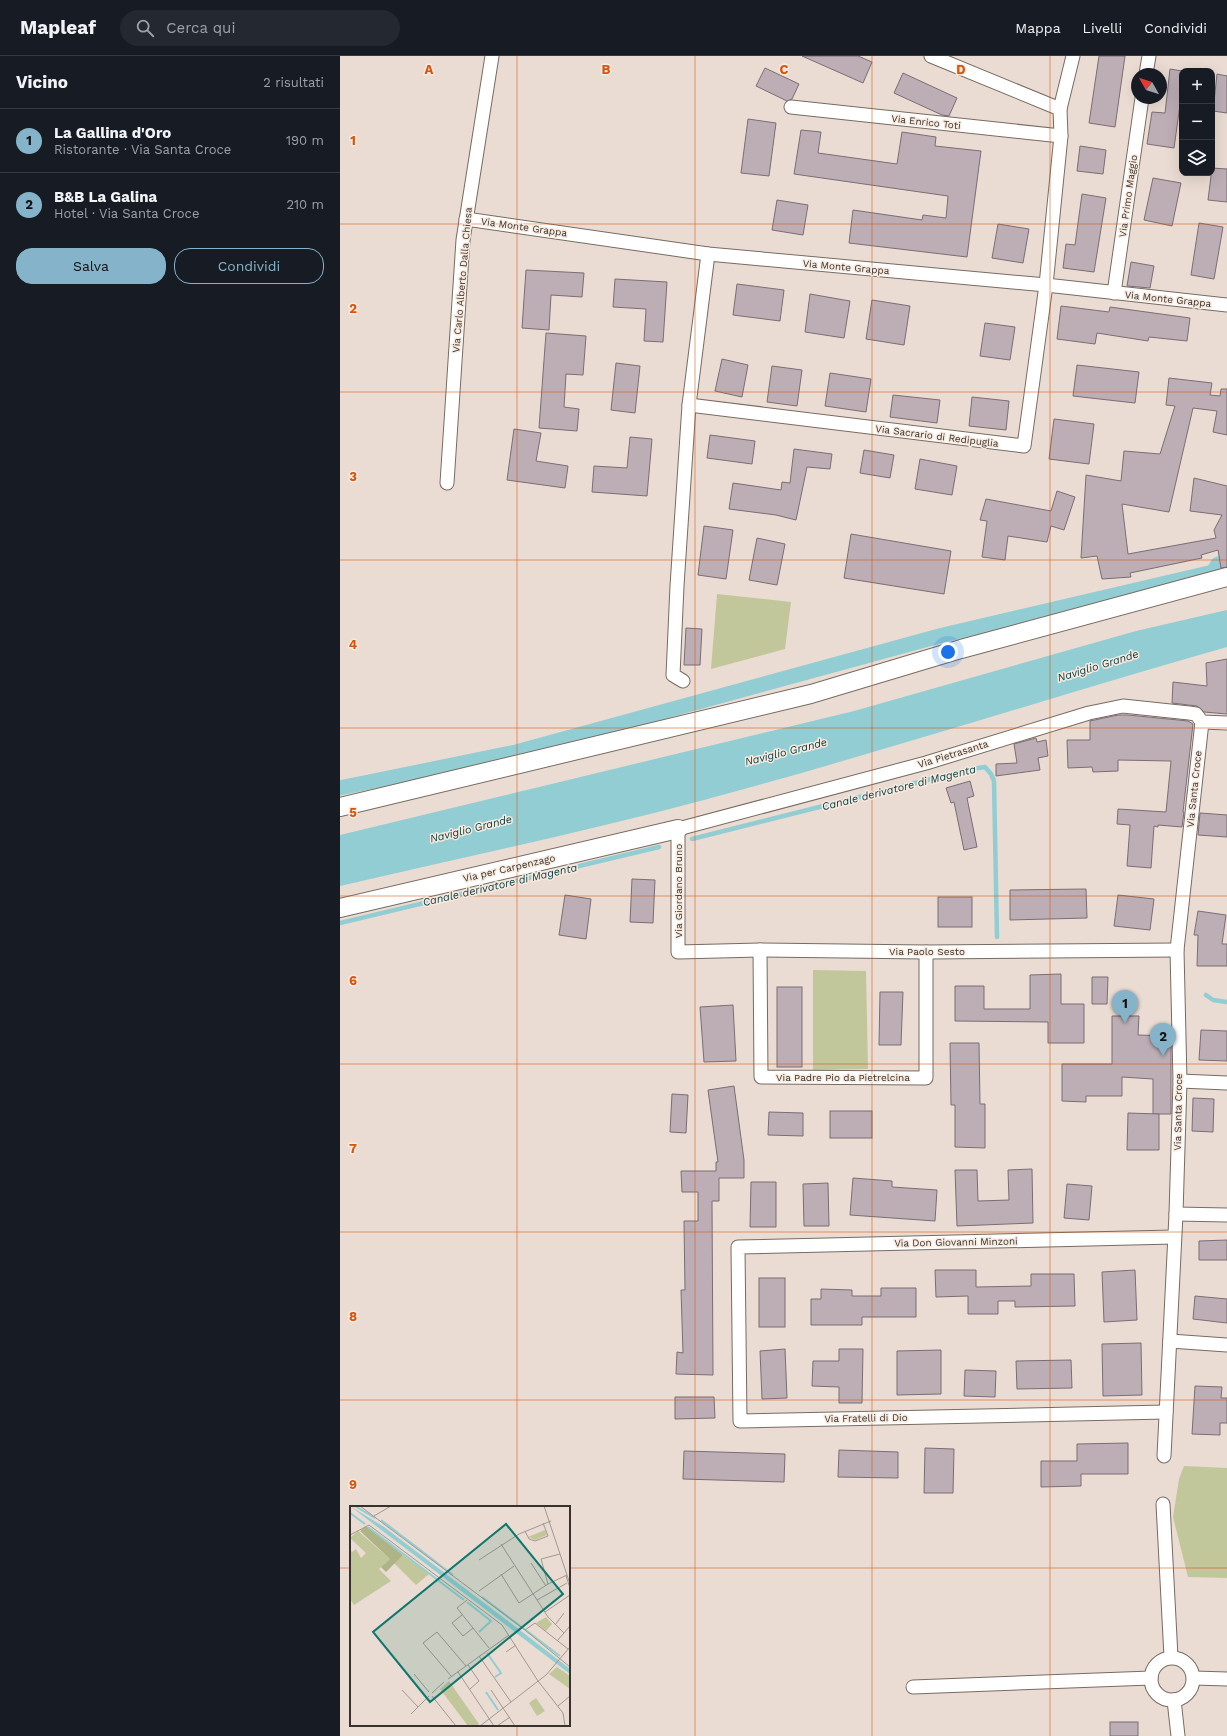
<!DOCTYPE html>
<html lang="it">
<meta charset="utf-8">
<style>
body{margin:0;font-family:"Work Sans",sans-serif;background:#242831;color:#f1f3f6}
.controls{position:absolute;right:12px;top:12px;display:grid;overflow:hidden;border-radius:8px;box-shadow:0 4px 16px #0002}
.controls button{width:36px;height:36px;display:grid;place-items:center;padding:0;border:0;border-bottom:1px solid #363941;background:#171b24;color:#f1f3f6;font:20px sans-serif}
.compass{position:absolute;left:791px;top:12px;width:36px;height:36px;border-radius:50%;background:#171b24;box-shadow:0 4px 16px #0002;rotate:309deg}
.you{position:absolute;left:608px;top:596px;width:14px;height:14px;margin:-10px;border:3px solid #fff;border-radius:50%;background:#1a73e8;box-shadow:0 0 0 6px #1a73e833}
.badge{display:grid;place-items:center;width:26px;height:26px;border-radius:50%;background:#85b4ca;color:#111;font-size:13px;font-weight:700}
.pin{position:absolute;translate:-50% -33px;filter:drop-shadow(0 1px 2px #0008)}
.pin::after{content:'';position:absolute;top:21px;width:14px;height:12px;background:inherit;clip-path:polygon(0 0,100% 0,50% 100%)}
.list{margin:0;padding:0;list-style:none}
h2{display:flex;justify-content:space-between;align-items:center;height:52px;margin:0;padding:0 16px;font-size:17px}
h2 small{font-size:13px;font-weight:400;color:#9ea1a6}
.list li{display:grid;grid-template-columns:26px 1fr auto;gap:12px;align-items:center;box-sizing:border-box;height:64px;padding:0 16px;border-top:1px solid #363941}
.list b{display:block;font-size:15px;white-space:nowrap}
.list p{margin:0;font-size:13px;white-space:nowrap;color:#9ea1a6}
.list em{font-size:13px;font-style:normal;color:#9ea1a6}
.actions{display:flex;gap:8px;padding:12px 16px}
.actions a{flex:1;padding:9px 0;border:1px solid #85b4ca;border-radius:16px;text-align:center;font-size:14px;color:#85b4ca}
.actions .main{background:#85b4ca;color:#111}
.icon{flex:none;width:22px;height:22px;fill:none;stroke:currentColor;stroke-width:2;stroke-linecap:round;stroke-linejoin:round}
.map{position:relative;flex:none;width:887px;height:1680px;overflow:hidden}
header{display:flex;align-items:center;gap:24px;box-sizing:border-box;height:56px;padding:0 20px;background:#171b24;border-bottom:1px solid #363941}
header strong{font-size:19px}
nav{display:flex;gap:22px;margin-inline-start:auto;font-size:14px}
.search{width:280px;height:36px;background:#242831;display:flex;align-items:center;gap:10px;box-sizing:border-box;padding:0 14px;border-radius:22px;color:#9ea1a6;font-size:15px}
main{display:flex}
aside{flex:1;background:#171b24}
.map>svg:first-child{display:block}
.green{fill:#c1c79a}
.water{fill:#91cdd2}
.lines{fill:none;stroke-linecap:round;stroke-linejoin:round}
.stream{stroke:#91cdd2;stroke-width:4.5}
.canal{stroke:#91cdd2;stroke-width:15}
.building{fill:#bdaeb6;stroke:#7b6d74}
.street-casing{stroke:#776b62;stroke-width:15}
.secondary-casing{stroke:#776b62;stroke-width:20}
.street{stroke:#fff;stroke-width:13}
.secondary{stroke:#fff;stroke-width:18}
.grid{fill:none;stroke:#d6550f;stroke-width:1;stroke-opacity:0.55}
.labels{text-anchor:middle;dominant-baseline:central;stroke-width:3;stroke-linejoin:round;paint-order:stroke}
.street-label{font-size:10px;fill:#37322e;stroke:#f8eadf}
.water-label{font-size:11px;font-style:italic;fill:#00393d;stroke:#f8eadf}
.inset-river{fill:none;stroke:#91cdd2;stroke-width:2}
.inset-road{fill:none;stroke:#a29890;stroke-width:1}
.view{fill:#0f766e;fill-opacity:0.15;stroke:#0f766e;stroke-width:2}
.inset-edge{fill:none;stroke:#37322e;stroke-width:2}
.grid-label{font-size:13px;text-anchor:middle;font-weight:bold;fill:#d6550f;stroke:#f8eadf;stroke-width:3;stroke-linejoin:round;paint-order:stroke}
</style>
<header>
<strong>Mapleaf</strong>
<div class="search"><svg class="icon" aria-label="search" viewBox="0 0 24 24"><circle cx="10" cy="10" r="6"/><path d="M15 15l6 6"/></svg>Cerca qui</div>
<nav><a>Mappa</a><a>Livelli</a><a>Condividi</a></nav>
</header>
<main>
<aside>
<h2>Vicino<small>2 risultati</small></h2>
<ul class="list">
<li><span class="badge">1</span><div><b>La Gallina d'Oro</b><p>Ristorante · Via Santa Croce</p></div><em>190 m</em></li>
<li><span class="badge">2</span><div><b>B&amp;B La Galina</b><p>Hotel · Via Santa Croce</p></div><em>210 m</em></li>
</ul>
<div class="actions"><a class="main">Salva</a><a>Condividi</a></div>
</aside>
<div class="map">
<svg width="887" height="1680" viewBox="0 0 887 1680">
<rect width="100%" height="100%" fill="#eadcd2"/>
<g class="green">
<polygon points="377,538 451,546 445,593 371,613"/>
<polygon points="473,914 526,915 528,1013 473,1014"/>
<polygon points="844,1410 887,1412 887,1522 848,1521 833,1461 839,1423"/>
</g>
<path class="water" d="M 887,554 L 887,591 C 712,641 539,697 364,744 C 243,776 122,802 0,830 L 0,779 L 514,655 L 796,575 Z"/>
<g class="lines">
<g class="stream">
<polyline points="352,783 631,713 645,711 651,718 654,725 657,881"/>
<polyline points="0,867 319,791"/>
<polyline points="866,939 873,944 887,946"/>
</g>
<polyline class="canal" points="0,732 176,696 603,579 873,516 878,508 887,506"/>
</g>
<g class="building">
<polygon points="462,0 518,0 532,6 523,27"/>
<polygon points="759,0 785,0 775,71 749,67"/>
<polygon points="425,12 459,28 452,43 447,45 416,30"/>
<polygon points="830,13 842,15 842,49 840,49 834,92 807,88 812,56 825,57"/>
<polygon points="563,17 617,42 609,60 602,59 554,37"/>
<polygon points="877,18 887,20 887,57 873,55"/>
<polygon points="408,63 436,67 429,120 401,117"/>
<polygon points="461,74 481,76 478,97 557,108 562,76 596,81 595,90 641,95 627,201 509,187 513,154 582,164 583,159 606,162 608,140 454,118"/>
<polygon points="740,90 766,94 763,118 737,115"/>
<polygon points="872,112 887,113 887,146 868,144"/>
<polygon points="813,122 841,127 832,170 804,164"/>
<polygon points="742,138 766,142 754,216 723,212 726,188 735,189"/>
<polygon points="437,144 468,149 463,179 432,174"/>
<polygon points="859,167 883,171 874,223 851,219"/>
<polygon points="658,168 689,173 683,207 652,202"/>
<polygon points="791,206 814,210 810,232 787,230"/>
<polygon points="186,214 244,217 242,241 211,239 209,274 182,272"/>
<polygon points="275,223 327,226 323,286 304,285 306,253 273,251"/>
<polygon points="397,228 444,234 440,265 393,259"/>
<polygon points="470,238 510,245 504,282 465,276"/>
<polygon points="532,244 570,250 564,289 526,283"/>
<polygon points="721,250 769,256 770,251 850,262 847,285 809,281 808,285 757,277 755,288 717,283"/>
<polygon points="645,267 675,271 670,304 640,300"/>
<polygon points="206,277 246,280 243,319 226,318 224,351 239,353 237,375 199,372"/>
<polygon points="382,303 408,309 402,341 375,335"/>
<polygon points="276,307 300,310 295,357 271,354"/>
<polygon points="737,309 799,316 795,347 733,340"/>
<polygon points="432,310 462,314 457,350 427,346"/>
<polygon points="490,317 531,323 526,356 485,350"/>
<polygon points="829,322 872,327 870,339 880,340 881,333 887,333 887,379 873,376 877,355 853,352 829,456 782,448 788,498 876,482 874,474 882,459 850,455 854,422 887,430 887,511 881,512 878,494 861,499 862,502 790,517 791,521 762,523 757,500 741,502 746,419 781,425 784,395 820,398 835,350 826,349"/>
<polygon points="553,339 600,344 597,367 550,361"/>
<polygon points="632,341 669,345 666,374 629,370"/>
<polygon points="714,363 754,368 749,408 709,403"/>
<polygon points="174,373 201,377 196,405 228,410 225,432 167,424"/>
<polygon points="370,379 415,385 412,408 367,402"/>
<polygon points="290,381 312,383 307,440 252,436 254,410 287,412"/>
<polygon points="454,393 492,398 490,413 467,411 456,464 436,459 389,453 393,427 441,434 442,426 450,427"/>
<polygon points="524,394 554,399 550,422 520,417"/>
<polygon points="580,403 617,410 612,439 575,433"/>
<polygon points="717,435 735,441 724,474 711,470 707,486 668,480 665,504 642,501 647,465 640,464 646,443 711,455"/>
<polygon points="364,470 393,474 386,523 358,519"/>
<polygon points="511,478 611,495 604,538 504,522"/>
<polygon points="417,482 445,488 437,529 409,524"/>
<polygon points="346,572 362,573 360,609 344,609"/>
<polygon points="887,603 887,658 864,656 857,650 832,647 833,626 867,630 866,607"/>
<polygon points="778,659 788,659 848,665 853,668 843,756 844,756 842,771 818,769 818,771 814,770 811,812 787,810 790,769 777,768 778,753 826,756 831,705 778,704 778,715 753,716 752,711 728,712 727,684 750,684 750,665"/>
<polygon points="696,682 697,686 706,684 708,700 698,702 700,714 656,720 656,708 677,707 674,688"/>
<polygon points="630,725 634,740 627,742 637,791 624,794 614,746 611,747 606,732"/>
<polygon points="860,757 887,759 887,781 858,779"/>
<polygon points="292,823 315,824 313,867 290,866"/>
<polygon points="746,833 747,862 670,864 670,834"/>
<polygon points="225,839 251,843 246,883 219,879"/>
<polygon points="778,839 814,843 810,874 774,870"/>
<rect x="598" y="841" width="34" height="30"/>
<polygon points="858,855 886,859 882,888 887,888 887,910 857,910 858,879 854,879"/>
<polygon points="721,918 721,948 744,948 744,987 708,987 708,966 615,965 615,930 644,930 644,953 690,953 690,919"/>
<polygon points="752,921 768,921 767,948 752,948"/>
<rect x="437" y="931" width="25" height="80"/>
<polygon points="540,936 563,936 561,989 539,989"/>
<polygon points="393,949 396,1005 364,1006 360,951"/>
<polygon points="772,960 799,960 798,979 831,980 831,1058 813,1058 813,1023 782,1021 782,1040 746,1040 746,1046 722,1045 722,1008 772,1008"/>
<polygon points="861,974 887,975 887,1005 859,1004"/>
<polygon points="610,987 639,987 640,1048 645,1048 645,1092 615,1091 615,1049 611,1049"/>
<polygon points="394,1030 404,1104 404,1122 379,1122 379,1145 372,1145 373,1319 336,1318 337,1296 343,1297 341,1234 345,1234 344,1165 358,1165 358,1136 342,1136 341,1115 376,1115 376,1106 378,1106 368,1034"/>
<polygon points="332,1038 348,1039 346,1077 330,1076"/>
<polygon points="853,1042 874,1043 873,1076 852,1075"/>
<rect x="490" y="1055" width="42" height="27"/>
<polygon points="429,1056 463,1057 463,1080 428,1079"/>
<polygon points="788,1057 819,1058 819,1094 787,1094"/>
<polygon points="692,1113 693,1167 617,1170 615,1114 637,1114 638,1145 669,1144 668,1114"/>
<polygon points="513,1122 552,1125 552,1131 597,1134 595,1165 510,1159"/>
<polygon points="411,1126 436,1126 436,1171 410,1171"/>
<polygon points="488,1127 489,1170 464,1170 463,1128"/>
<polygon points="727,1128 752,1130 749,1164 724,1162"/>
<polygon points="887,1184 887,1204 859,1204 859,1185"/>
<polygon points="595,1214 636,1214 636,1231 691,1230 691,1218 734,1218 735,1250 675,1251 675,1245 658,1245 658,1258 628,1258 628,1240 596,1241"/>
<polygon points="795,1214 797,1264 764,1266 762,1216"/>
<rect x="419" y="1222" width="26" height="49"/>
<polygon points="541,1232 576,1232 576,1261 522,1261 522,1269 471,1269 471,1243 481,1243 481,1233 512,1234 512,1240 541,1240"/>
<polygon points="855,1240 887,1243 887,1267 853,1263"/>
<polygon points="801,1287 802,1339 763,1340 762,1288"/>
<polygon points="445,1293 447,1342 422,1343 420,1295"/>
<polygon points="499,1293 523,1293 522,1347 499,1347 499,1331 472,1330 473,1305 499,1305"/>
<polygon points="601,1294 601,1338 557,1339 557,1295"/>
<polygon points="731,1304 732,1332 677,1333 676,1305"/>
<polygon points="625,1314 656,1315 655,1341 624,1340"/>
<polygon points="855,1330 882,1331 881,1342 887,1342 887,1367 880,1367 880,1379 852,1378"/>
<polygon points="335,1341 374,1341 375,1362 335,1363"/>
<polygon points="788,1387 788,1418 741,1418 741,1430 701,1431 701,1405 737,1405 737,1388"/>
<polygon points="585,1392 614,1393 613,1437 584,1437"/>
<polygon points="499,1394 558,1396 558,1422 498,1421"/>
<polygon points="344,1395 445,1398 444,1426 343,1423"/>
<rect x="770" y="1666" width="28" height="14"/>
</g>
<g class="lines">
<g class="street-casing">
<g id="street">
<polyline points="591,0 720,53 733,0"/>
<polyline points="806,18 809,0"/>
<polyline points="451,51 721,80"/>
<polyline points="126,163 368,198 706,229 887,249"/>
<polyline points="774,237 802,42"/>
<polyline points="349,349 684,390 706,229 721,80 720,53"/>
<polyline points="107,427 123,184 152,0"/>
<polyline points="343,625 333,619 337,530 349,349 368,198"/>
<polyline points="420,894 421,1021 586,1022 586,896"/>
<polyline points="837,894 586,896 420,894 338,896 338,773 586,707 749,657 783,650 849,657 856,658 862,666 887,667"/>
<polyline points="840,1025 887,1027"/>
<polyline points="836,1158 887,1159"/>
<polyline points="830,1285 887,1289"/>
<polyline points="826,1356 400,1365 398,1191 834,1181"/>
<polyline points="824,1400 836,1158 840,1025 837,894 862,666"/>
<polyline points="823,1448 831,1601"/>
<circle cx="832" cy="1623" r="21"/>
<polyline points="854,1622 887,1623"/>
<polyline points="573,1631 811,1622"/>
<polyline points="834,1644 838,1680"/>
</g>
</g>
<g class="secondary-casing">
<g id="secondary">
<polyline points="0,751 471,638 621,593 887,521"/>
<polyline points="0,852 338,773"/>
</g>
</g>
<use href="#street" class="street"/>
<use href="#secondary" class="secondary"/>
</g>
<path class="grid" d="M 177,0 L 177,1451M 355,0 L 355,1680M 532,0 L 532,1680M 710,0 L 710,1680M 0,168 L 887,168M 0,336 L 887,336M 0,504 L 887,504M 0,672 L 887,672M 0,840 L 887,840M 0,1008 L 887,1008M 0,1176 L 887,1176M 0,1344 L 887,1344M 0,1512 L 11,1512M 229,1512 L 887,1512M 177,1669 L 177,1680"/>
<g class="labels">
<g class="street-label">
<text transform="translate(586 66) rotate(6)">Via Enrico Toti</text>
<text transform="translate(788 140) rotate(-82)">Via Primo Maggio</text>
<text transform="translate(184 171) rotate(8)">Via Monte Grappa</text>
<text transform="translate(506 211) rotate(5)">Via Monte Grappa</text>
<text transform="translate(122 224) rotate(-85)">Via Carlo Alberto Dalla Chiesa</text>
<text transform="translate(828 243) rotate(6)">Via Monte Grappa</text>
<text transform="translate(597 380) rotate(7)">Via Sacrario di Redipuglia</text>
<text transform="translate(613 698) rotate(-17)">Via Pietrasanta</text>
<text transform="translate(854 733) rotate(-84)">Via Santa Croce</text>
<text transform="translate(169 812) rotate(-13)">Via per Carpenzago</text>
<text transform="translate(338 835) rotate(-90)">Via Giordano Bruno</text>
<text x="587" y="895">Via Paolo Sesto</text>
<text x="503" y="1021">Via Padre Pio da Pietrelcina</text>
<text transform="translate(838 1056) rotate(-89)">Via Santa Croce</text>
<text transform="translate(616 1186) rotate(-1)">Via Don Giovanni Minzoni</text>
<text transform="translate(526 1362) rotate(-1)">Via Fratelli di Dio</text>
</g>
<g class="water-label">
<text transform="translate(758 610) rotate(-17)">Naviglio Grande</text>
<text transform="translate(446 696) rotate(-14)">Naviglio Grande</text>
<text transform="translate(559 732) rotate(-14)">Canale derivatore di Magenta</text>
<text transform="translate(131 773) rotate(-14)">Naviglio Grande</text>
<text transform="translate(160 829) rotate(-13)">Canale derivatore di Magenta</text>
</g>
</g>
<g transform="translate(10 1450)">
<rect width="220" height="220" fill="#eadcd2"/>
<path d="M 195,24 L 197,29 L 185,34 L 178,31 ZM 8,25 L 40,53 L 29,63 L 41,75 L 4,99 L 0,93 L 0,44 L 2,46 L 6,43 L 11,52 L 16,47 L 0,32 ZM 53,49 L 79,68 L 66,79 L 44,57 ZM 196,111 L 202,118 L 196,125 L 186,117 ZM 207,161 L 220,170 L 220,183 L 199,168 ZM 99,175 L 129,218 L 127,220 L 118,220 L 90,183 ZM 186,192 L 195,205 L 187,210 L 179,197 Z" fill="#c1c79a"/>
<path d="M 16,20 L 53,49 L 36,66 L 31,61 L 40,53 L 10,25 Z" fill="#afb487"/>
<path d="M 0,0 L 34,21 L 162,118 L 220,163 L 220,168 Z" fill="#91cdd2"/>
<path class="inset-river" d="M 5,0 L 25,12M 0,7 L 15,18M 31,14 L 103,69M 18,21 L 114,94M 132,91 L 210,150M 117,96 L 141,115 L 129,126M 137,147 L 151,167 L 145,171M 136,186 L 148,204"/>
<path class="inset-road" d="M 10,0 L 175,124 L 220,161M 194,0 L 220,78M 24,10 L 41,0M 175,25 L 179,33 L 185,35 L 198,30 L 193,17M 0,29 L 19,19 L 152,119 L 188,175M 151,38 L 198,111 L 214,127M 210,48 L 191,53 L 198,78 L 217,69M 129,54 L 169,28 L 201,15M 181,57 L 196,80M 151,68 L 169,97 L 198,78M 216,70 L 220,82M 129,85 L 164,60M 117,94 L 107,102 L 139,142M 187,94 L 217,77M 195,106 L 220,89M 112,109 L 102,117 L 113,130 L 123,122M 205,119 L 214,107M 175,124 L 185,117 L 218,143M 207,135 L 220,120M 156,146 L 166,139M 129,150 L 161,196M 118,159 L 129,175 L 120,183M 108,166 L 144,220M 64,168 L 79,186M 102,171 L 73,137 L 87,126 L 116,160M 98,173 L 159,129M 188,175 L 213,207 L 215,220M 52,184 L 68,201M 141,184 L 165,220M 82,187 L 94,176M 82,190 L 106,220M 208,200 L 220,190M 61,208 L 79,190M 130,220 L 196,169 L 220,141M 147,220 L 160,211"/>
<path class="view" d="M 156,18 L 213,88 L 80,196 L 23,126 Z"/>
<rect width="220" height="220" class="inset-edge"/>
</g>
<g class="grid-label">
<text x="89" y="18">A</text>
<text x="266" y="18">B</text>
<text x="444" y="18">C</text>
<text x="621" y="18">D</text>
<text x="13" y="89">1</text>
<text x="13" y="257">2</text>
<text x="13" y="425">3</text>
<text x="13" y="593">4</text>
<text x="13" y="761">5</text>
<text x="13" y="929">6</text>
<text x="13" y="1097">7</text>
<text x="13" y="1265">8</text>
<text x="13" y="1433">9</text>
</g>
</svg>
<div class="controls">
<button>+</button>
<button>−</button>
<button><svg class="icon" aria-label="layers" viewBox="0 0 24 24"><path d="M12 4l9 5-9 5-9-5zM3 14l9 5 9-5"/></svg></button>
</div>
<svg class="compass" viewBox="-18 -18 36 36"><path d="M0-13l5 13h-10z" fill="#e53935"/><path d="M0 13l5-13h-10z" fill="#9ea1a6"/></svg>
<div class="you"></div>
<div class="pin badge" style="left:785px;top:967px">1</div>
<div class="pin badge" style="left:823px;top:1000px">2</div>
</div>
</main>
